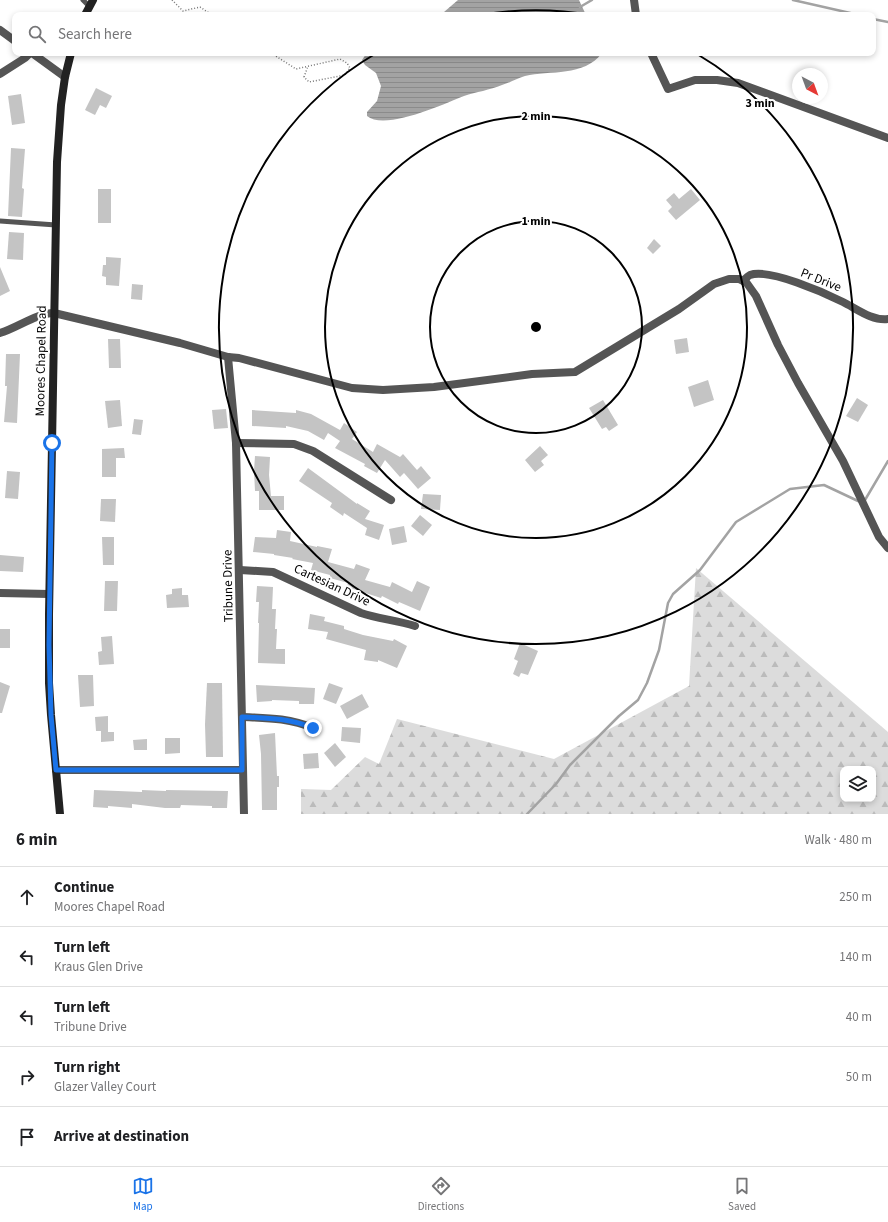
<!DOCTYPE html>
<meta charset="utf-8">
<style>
body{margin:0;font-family:"Source Sans 3",sans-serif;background:#f6f6f6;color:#202124}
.controls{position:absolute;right:12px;bottom:12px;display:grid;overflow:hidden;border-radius:8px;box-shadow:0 2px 6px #0003}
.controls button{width:36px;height:36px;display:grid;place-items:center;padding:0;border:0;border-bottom:1px solid #e0e0e0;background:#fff;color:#202124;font:20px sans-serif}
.compass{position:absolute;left:792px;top:68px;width:36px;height:36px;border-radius:50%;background:#fff;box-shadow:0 2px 6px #0003;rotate:139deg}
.stop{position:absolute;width:12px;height:12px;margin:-9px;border:3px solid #1a73e8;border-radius:50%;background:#fff}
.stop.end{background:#1a73e8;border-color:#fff;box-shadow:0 1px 4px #0008}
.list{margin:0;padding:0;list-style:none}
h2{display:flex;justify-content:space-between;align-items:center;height:52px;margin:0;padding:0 16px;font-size:17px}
h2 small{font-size:13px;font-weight:400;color:#757577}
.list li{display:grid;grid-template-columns:26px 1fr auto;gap:12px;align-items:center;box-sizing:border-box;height:60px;padding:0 16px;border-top:1px solid #e0e0e0}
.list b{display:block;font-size:15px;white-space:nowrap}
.list p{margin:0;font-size:13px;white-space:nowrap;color:#757577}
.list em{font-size:13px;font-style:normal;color:#757577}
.icon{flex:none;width:22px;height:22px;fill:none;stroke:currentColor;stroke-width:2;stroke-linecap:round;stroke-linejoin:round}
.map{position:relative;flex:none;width:888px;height:814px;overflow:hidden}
.search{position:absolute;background:#fff;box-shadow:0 2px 6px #0003;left:12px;right:12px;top:12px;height:44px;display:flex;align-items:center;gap:10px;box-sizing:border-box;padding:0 14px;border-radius:8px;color:#757577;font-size:15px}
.sheet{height:352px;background:#fff}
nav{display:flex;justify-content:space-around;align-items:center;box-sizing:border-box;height:56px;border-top:1px solid #e0e0e0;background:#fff;font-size:11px;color:#757577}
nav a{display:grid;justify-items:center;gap:2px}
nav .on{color:#1a73e8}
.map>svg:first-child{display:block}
.forest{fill:url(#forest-firs);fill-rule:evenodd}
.water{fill:url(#water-rules)}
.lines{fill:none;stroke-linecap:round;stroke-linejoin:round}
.stream{stroke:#a3a3a3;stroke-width:2.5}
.building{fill:#c4c4c4}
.path{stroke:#777;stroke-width:1.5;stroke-dasharray:1 2;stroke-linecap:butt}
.service{stroke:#555;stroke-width:5}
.minor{stroke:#555;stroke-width:8}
.tertiary{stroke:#555;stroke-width:8}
.secondary{stroke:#222;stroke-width:8}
.route{stroke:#1a73e8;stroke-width:5}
.ring{fill:none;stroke:#000;stroke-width:2}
.labels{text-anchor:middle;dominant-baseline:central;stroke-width:4;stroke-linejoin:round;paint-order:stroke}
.street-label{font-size:13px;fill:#000;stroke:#fff}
.centre{fill:#000;stroke:#fff;stroke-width:2}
.ring-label{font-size:12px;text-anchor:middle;font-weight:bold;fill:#000;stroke:#fff;stroke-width:4;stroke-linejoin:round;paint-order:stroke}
</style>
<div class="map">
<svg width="888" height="814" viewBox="0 0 888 814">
<defs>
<pattern id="forest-firs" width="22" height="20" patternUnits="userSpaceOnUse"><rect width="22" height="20" fill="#dcdcdc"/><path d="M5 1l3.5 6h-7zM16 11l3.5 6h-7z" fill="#bbb"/></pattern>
<pattern id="water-rules" width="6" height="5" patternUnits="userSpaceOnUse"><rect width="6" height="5" fill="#a3a3a3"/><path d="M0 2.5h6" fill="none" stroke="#8b8b8b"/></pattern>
</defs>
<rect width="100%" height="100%" fill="#fff"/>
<path class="forest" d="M 696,568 L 888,732 L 888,814 L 301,814 L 301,789 L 331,790 L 365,757 L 379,764 L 397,719 L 554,759 L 689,686 ZM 843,769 L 873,769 L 873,799 L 843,799 Z"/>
<g class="water">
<polygon points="458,0 579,0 586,15 438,15 444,12"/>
<path d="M 369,53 L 602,53 C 584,77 550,70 525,76 C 517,78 510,83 502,85 C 490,90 476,92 464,96 C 444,104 385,131 367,116 L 367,112 L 377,101 L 381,86 L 376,73 L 365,65 L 362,60 L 366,54 Z"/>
</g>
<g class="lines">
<g class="stream">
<polyline points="793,0 859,15"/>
<polyline points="580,7 592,0"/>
<polyline points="873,19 888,22"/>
<polyline points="865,500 888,461"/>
<polyline points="527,814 556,784 570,765 619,716 638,700 647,683 659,650 668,603 673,594 700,570 736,522 790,489 824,485 858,501"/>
</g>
</g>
<g class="building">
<polygon points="96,88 112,96 106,108 100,105 95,115 85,110"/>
<polygon points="21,94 25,123 12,125 8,96"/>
<polygon points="11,148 25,149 22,188 24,189 22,217 8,216"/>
<rect x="98" y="189" width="13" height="34"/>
<polygon points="691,189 700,200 676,220 668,211 672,207 666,200 674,193 679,199"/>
<polygon points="9,232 24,233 23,260 7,259"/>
<polygon points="654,239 661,246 653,254 647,248"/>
<polygon points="106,257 121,258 119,286 106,285 106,277 102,276 103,265 106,265"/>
<polygon points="0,267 10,291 0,296"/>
<polygon points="132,284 143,285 142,300 131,299"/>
<polygon points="687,338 689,352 676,354 674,340"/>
<polygon points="108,339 120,339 121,368 109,368"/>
<polygon points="6,354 20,354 17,423 4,422 7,386 5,386"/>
<polygon points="708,380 714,400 694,407 688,387"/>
<polygon points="857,398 868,405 858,422 846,416"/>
<polygon points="120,400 122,426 108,428 105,401"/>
<polygon points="603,400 618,425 609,431 606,427 602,429 589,408"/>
<polygon points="226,409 228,428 214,429 212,410"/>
<polygon points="252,410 296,413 296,410 311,414 340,430 344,423 357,432 352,439 373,452 377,444 400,457 403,454 417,470 421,466 431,478 418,489 404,473 400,477 385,460 377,473 364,466 365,464 335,448 340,441 328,433 324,440 308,431 286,426 286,428 252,426"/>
<polygon points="134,419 143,420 141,435 132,434"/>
<polygon points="540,446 548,455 541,461 544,465 535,472 525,460"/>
<polygon points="124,448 125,458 116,458 116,477 102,477 102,449"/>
<polygon points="255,456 270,457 269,475 271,496 284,496 284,510 259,510 259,491 255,491 254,471"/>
<polygon points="308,468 357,504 357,503 370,511 365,519 384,525 379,540 365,535 367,528 344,513 343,516 330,507 332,503 299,481"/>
<polygon points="7,471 20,472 18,499 5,498"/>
<polygon points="423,494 441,495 440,510 421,509"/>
<polygon points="101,499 116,499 115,522 100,521"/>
<polygon points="420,515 432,525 423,536 411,526"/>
<polygon points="404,526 407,542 392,545 389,529"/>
<polygon points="277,530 291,532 290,541 317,547 317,546 332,549 328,562 354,569 356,564 370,569 365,580 390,587 392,582 412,592 417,581 430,587 420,611 399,602 398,604 382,596 381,598 347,587 348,583 330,578 330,575 311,570 313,563 292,559 293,558 274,555 274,554 253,552 255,537 276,538"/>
<polygon points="102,537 114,537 114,565 103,565"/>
<polygon points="0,555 24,557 23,572 0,571"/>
<polygon points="105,581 118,581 117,611 104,611"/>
<polygon points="257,586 273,587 272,609 276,609 275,629 277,629 276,649 285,649 285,664 258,663 259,623 258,623 259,602 256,602"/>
<polygon points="182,588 182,595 188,595 189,607 167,608 166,595 172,594 172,589"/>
<polygon points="310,614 325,617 324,621 344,626 344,629 363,635 393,641 394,639 407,646 397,668 378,660 378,662 364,660 366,650 326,639 328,632 308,629"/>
<rect x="0" y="629" width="10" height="19"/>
<polygon points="112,636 114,664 99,665 98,652 102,651 101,637"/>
<polygon points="520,643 538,651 528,675 521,673 519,677 513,674 518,661 514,659"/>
<polygon points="78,675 93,675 94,706 80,707"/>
<polygon points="0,682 10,686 2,713 0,713"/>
<polygon points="207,683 222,683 223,757 206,757 205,724"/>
<polygon points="329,683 343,688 336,704 323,699"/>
<polygon points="256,685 315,688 314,704 299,704 299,701 272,700 272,701 257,702"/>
<polygon points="362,694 369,707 347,719 340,706"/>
<polygon points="108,716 108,732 114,732 114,741 101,742 101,731 96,731 95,717"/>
<polygon points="342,727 361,728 360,743 341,741"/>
<polygon points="275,733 277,776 279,776 279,787 277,787 277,810 262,810 261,754 259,735"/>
<polygon points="165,738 180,738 180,753 165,754"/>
<polygon points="147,739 147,750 134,750 133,740"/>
<polygon points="335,743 346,757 335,767 324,753"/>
<polygon points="318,753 319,768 304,769 303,754"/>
<polygon points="94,790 142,792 142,790 166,791 166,790 228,791 227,808 212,808 212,806 181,805 180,808 165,808 132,804 132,808 108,806 108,808 93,807"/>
</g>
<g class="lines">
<g class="path">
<polyline points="172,0 183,11 200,7 212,15"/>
<polyline points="271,53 296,69 340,59 347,63 350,68 345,75 309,82 304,77 308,66"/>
</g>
<g class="service">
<polyline points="83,0 89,6"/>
<polyline points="0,221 56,225"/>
</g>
<g class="minor">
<polyline points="634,0 636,15"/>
<polyline points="651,53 668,89 695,80 717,80 738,83 888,138"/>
<polyline points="0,74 25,58 30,53"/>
<path d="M 743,281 C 745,279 748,276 750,275 C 769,268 825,293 843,302 C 857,309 872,321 888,319"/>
<path d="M 0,333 C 17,328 37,313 54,313 L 180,343 L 228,357 L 239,358 L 352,388 L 383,390 L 434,387 L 532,374 L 575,372 L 679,309 L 714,284 L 729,279 L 739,279 L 746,282 L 756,296 L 778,345 L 798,383 L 843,461 L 879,537 L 888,548"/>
<polyline points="228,357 236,443 244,814"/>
<polyline points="236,443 294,444 313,451 391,500"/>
<path d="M 240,570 L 273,572 L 361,613 C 378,619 397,620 415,626"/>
<polyline points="0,593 49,594"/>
<path d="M 243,717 C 267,718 290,718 313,728"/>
<polyline points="56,770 242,770"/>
</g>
<g class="tertiary">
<polyline points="0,30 15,41"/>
<polyline points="32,53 65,77"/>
</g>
<g class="secondary">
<polyline points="85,15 93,0"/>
<polyline points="60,814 51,715 49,683 49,614 57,162 61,105 65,77 71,53"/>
</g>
</g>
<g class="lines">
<path class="route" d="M 52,443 L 49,645 L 51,715 L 56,770 L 242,770 L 242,717 C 267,718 290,718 313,728"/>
</g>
<g class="ring">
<circle cx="536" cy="327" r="106"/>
<circle cx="536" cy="327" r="211"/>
<path d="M481 15A317 317 0 0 1 591 15M697 54A317 317 0 1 1 375 54"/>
</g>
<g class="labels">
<g class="street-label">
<text transform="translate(821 280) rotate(22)">Pr Drive</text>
<text transform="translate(41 361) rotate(-89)">Moores Chapel Road</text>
<text transform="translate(332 585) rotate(25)">Cartesian Drive</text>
<text transform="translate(228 586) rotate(-91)">Tribune Drive</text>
</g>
</g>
<circle cx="536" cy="327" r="6" class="centre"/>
<g class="ring-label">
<text x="760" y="107">3 min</text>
<text x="536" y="120">2 min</text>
<text x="536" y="225">1 min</text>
</g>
</svg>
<div class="controls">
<button><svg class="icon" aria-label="layers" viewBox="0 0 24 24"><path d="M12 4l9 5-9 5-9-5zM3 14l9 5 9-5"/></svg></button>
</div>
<svg class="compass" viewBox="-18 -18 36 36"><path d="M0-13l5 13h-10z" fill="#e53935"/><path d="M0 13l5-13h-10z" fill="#757577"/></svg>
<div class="stop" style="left:52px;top:443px"></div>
<div class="stop end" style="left:313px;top:728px"></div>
<div class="search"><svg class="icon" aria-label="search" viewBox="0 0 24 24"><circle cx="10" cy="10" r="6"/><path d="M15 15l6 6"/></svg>Search here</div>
</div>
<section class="sheet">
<h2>6 min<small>Walk · 480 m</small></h2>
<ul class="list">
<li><svg class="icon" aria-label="ahead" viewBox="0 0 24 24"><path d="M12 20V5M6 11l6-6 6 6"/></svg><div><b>Continue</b><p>Moores Chapel Road</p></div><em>250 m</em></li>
<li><svg class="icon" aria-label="left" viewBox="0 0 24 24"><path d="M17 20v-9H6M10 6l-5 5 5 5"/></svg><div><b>Turn left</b><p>Kraus Glen Drive</p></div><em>140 m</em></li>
<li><svg class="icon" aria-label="left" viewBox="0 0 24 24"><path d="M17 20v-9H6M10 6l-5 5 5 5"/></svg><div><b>Turn left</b><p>Tribune Drive</p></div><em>40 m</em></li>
<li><svg class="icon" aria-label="right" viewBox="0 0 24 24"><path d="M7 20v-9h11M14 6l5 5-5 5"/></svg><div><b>Turn right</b><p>Glazer Valley Court</p></div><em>50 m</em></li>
<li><svg class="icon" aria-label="arrive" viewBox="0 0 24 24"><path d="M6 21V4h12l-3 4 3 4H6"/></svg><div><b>Arrive at destination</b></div></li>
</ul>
</section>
<nav>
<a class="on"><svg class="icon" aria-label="map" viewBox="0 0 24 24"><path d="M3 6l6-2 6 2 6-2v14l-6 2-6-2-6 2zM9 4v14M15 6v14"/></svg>Map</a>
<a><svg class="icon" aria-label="directions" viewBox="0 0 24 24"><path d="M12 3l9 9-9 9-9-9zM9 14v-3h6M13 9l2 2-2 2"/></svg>Directions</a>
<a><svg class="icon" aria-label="saved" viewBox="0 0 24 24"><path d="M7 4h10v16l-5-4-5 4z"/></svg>Saved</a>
</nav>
